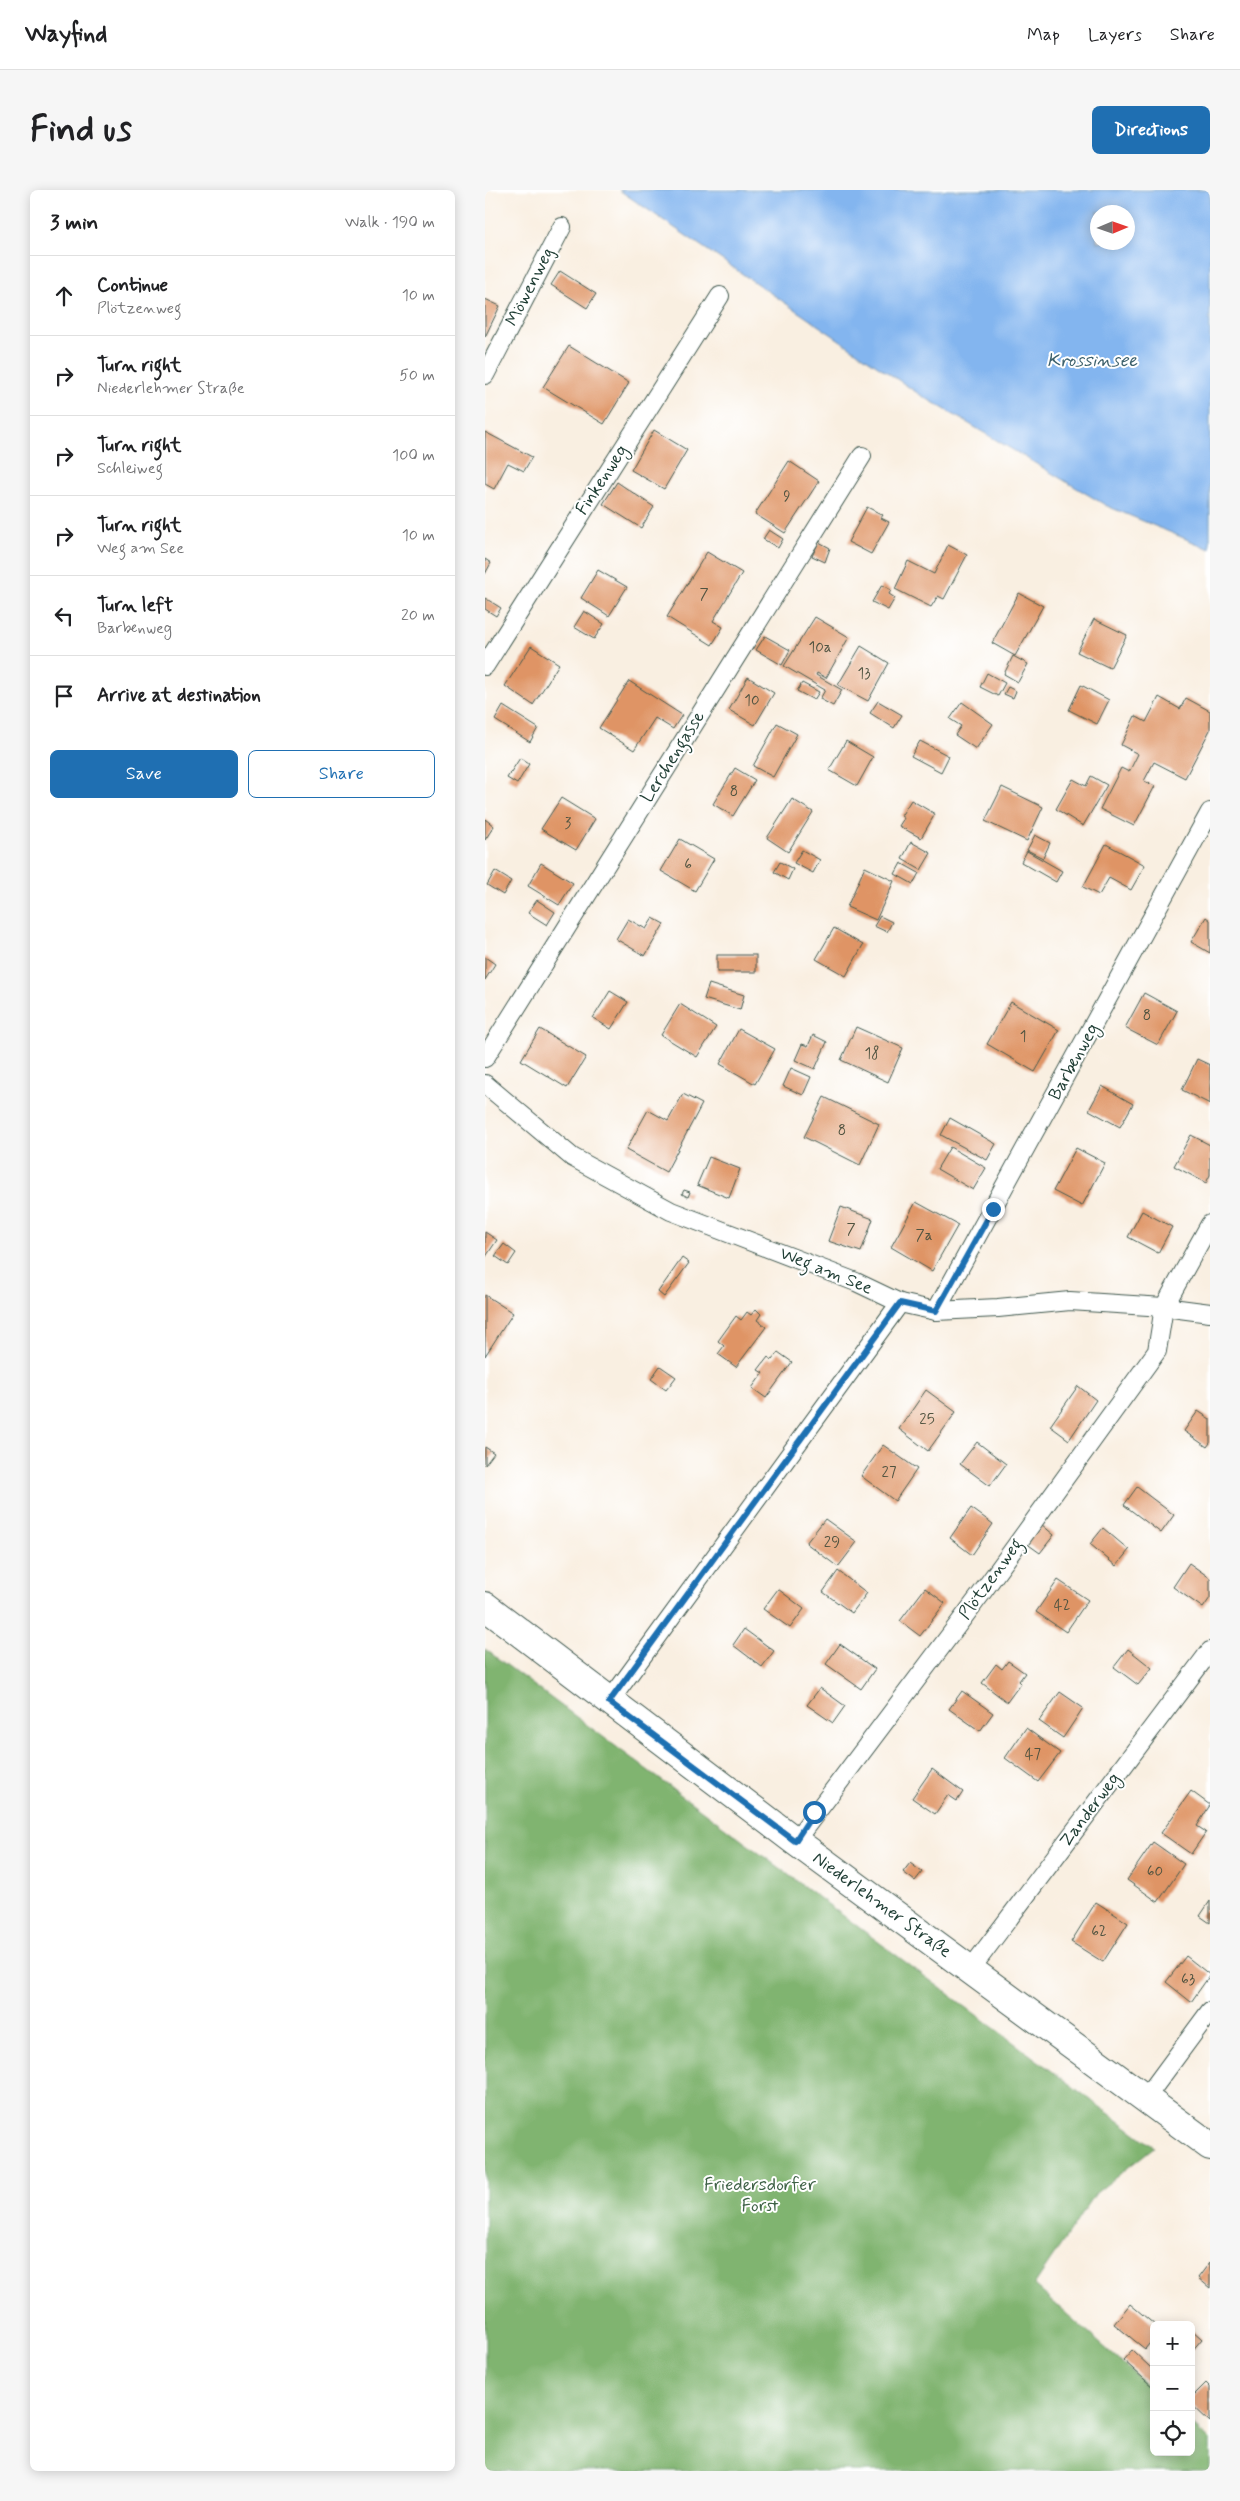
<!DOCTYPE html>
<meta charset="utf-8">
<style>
body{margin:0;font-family:Mynerve,sans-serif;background:#f6f6f6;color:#202124}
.controls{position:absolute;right:15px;bottom:15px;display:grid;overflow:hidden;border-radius:8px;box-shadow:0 2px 12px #0003}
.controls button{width:45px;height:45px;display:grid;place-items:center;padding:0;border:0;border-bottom:1px solid #e0e0e0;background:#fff;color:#202124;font:25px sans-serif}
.compass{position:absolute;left:605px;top:15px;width:45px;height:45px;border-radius:50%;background:#fff;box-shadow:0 2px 12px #0003;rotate:88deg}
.stop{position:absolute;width:15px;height:15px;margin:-11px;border:4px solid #1f6fb2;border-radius:50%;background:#fff}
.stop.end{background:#1f6fb2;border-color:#fff;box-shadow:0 1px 5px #0008}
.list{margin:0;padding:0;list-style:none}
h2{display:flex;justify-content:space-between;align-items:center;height:65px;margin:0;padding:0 20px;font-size:21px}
h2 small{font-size:16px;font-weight:400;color:#757577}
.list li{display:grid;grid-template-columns:32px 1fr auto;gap:15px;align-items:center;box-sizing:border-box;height:80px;padding:0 20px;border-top:1px solid #e0e0e0}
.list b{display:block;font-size:19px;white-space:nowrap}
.list p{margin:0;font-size:16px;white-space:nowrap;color:#757577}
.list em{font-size:16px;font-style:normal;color:#757577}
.actions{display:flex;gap:10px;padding:15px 20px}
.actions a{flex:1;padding:11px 0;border:1px solid #1f6fb2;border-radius:8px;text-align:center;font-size:18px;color:#1f6fb2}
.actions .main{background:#1f6fb2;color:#fff}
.icon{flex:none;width:28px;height:28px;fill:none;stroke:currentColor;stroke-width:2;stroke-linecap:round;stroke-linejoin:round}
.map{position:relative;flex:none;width:725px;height:2281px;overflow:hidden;border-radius:8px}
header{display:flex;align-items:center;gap:30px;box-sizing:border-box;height:70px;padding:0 25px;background:#fff;border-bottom:1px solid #e0e0e0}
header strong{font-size:24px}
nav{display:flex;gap:28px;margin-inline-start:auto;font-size:18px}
.intro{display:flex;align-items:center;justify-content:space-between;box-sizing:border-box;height:120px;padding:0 30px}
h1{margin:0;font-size:35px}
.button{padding:12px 22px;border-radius:8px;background:#1f6fb2;color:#fff;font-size:18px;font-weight:700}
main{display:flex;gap:30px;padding:0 30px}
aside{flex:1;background:#fff;border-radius:8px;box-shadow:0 2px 12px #0003}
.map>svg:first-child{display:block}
.forest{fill:#80b46f;stroke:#507852}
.water{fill:#83b5ef;stroke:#517992;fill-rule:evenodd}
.building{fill:#df9465}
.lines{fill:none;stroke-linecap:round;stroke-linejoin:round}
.lane-casing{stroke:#40584e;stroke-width:20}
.secondary-casing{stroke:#40584e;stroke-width:30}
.lane{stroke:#fff;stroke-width:18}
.secondary{stroke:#fff;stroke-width:28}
.route{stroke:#1f6fb2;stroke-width:6}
.labels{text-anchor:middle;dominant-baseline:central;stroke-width:4;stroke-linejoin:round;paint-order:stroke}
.number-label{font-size:15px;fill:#4f5340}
.street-label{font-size:18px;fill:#1f3d34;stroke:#fff}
.park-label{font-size:18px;fill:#3f6247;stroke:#fff}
.water-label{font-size:19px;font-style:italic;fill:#3d616c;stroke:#fff}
</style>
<header>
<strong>Wayfind</strong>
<nav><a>Map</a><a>Layers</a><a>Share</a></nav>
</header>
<div class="intro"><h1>Find us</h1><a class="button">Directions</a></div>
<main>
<aside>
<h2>3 min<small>Walk · 190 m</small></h2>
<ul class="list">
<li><svg class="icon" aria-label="ahead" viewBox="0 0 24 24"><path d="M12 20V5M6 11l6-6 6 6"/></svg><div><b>Continue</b><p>Plötzenweg</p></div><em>10 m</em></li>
<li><svg class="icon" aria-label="right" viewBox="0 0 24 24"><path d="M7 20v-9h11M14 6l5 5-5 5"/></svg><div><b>Turn right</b><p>Niederlehmer Straße</p></div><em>50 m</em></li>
<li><svg class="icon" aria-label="right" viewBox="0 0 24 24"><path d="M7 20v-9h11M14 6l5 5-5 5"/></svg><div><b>Turn right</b><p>Schleiweg</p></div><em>100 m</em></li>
<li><svg class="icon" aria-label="right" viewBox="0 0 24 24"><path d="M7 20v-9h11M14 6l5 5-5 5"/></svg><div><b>Turn right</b><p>Weg am See</p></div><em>10 m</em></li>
<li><svg class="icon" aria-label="left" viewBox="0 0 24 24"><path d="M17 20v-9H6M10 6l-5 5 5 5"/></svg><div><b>Turn left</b><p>Barbenweg</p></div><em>20 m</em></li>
<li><svg class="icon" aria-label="arrive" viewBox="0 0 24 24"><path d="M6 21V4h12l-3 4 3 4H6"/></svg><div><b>Arrive at destination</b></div></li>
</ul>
<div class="actions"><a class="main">Save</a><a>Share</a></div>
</aside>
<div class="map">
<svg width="725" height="2281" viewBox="0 0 725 2281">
<rect width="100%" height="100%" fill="#fff"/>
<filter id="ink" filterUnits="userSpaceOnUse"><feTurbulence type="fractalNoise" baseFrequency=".02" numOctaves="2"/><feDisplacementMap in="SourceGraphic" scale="10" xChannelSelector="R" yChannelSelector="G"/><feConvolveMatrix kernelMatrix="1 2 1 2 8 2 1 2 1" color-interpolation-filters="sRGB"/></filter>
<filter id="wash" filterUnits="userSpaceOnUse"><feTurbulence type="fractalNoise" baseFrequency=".0096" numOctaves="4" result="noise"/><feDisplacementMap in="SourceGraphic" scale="20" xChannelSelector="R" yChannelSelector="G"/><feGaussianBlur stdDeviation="1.12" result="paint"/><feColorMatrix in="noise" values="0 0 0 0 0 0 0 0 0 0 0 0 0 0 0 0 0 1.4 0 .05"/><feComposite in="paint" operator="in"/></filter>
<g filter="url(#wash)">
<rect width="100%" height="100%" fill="#f9efe1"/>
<polygon class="forest" points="0,1459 669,1957 611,2003 549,2095 669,2201 669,2262 706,2262 706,2234 725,2251 725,2281 0,2281"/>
<path class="water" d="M 134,0 L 725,0 L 725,359 L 622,316 L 434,204 ZM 612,22 L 642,22 L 642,52 L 612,52 Z"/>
<g id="blocks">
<g class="building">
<polygon points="75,81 111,104 102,118 66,95"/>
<polygon points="0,109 15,116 0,147"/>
<polygon points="84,156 144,193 119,234 58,197"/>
<polygon points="169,240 202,260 179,299 146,280"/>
<polygon points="0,242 47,267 39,281 23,273 9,299 0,294"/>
<polygon points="304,271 334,291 300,343 270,324"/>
<polygon points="132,292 169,317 156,338 118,314"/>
<polygon points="382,317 398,325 396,328 404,332 386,364 363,352"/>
<polygon points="284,340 298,349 293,358 278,349"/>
<polygon points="334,352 345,358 340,372 327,366"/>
<polygon points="463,355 482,365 459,409 453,406 446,417 410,399 423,371 449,384"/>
<polygon points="222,362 257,383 228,431 238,437 227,455 182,427"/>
<polygon points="0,369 6,373 0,384"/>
<polygon points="113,380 142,397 124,426 96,408"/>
<polygon points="397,395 406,400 404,404 410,408 403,420 387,412"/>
<polygon points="534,403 558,416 530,466 507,453"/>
<polygon points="0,408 16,418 11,426 0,419"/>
<polygon points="99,421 119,434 109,449 89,437"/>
<polygon points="330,427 364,447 341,488 332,483 331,485 357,500 348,516 335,509 340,500 299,476"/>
<polygon points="609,429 642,445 625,478 592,462"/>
<polygon points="280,446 305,460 297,475 271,460"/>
<polygon points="46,456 74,474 48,515 20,496"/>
<polygon points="376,456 404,473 383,511 353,495"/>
<polygon points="528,466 543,474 533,492 519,484"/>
<polygon points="502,483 520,493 513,506 495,497"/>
<polygon points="263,487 289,503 270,535 244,520"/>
<polygon points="144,491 197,525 188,539 170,528 149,560 114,538"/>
<polygon points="317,493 334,502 329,510 312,501"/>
<polygon points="596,495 624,510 612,534 584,520"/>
<polygon points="523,497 531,501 528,508 519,504"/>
<polygon points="674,507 695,519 701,508 725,521 725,540 700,588 669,572 659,591 670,596 649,636 615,619 636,578 644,582 653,564 636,555 650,526 661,532"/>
<polygon points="393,511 417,525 409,538 385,523"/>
<polygon points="477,512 508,534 491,559 470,545 476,536 465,529"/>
<polygon points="18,516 53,538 45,552 10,530"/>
<polygon points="292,533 312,544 288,587 268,576"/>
<polygon points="361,551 388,567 372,596 344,580"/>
<polygon points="435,551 464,566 456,582 426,566"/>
<polygon points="35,568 44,574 32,594 22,588"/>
<polygon points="250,578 270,590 248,626 228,614"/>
<polygon points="606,586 622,595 598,636 571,619 588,589 601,596"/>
<polygon points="517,597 558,617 542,651 500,631"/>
<polygon points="76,608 110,629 91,660 56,639"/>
<polygon points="307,609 328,622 303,662 282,648"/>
<polygon points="426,610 450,624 436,648 414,636 419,628 416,626"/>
<polygon points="0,629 9,636 0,650"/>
<polygon points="550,645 565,653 558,668 542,660"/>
<polygon points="195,649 229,669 210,701 176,681"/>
<polygon points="426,652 446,663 436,680 417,669"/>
<polygon points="621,654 660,675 646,700 624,688 614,705 598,697"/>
<polygon points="317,660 335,670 328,683 309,673"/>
<polygon points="542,661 577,681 571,692 536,672"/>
<polygon points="295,672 308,679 303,690 289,682"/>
<polygon points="56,673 88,693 74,715 43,696"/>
<polygon points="416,673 434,683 428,694 410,684"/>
<polygon points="380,677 409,691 391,730 362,717"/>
<polygon points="10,681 26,691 18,705 2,695"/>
<polygon points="52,710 70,722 62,735 43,723"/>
<polygon points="395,726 407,732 402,742 389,736"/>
<polygon points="721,727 725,730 725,763 706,752"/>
<polygon points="168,728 179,734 160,766 131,749 143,729 161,739"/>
<polygon points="349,738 378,755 361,786 331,769"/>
<rect x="232" y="765" width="39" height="17"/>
<polygon points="0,767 10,774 0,790"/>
<polygon points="224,794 259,805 255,820 219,809"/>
<polygon points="125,801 143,812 126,839 108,828"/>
<polygon points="659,803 692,821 673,855 640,838"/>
<polygon points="526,812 574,840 550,882 502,854"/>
<polygon points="195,814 231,837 212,867 176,845"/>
<polygon points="371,837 418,858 403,892 356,870"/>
<polygon points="55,839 101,867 82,898 36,870"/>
<polygon points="254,839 290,859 270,894 235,874"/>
<polygon points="328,845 342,852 330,879 310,870 317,854 323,856"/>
<polygon points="712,869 725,875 725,914 697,900"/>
<polygon points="306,878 326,887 318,905 298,896"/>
<polygon points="617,896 648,914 635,937 604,920"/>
<polygon points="198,904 217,914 181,982 141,960 163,920 183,931"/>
<polygon points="339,907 394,934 375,975 319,947"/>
<polygon points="465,928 511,954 502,970 456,945"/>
<polygon points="706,945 725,955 725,985 721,993 689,976"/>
<polygon points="465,957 501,978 488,1000 452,979"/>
<polygon points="591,958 620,973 597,1016 568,1001"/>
<polygon points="224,967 255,979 244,1008 212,995"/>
<polygon points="199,1000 205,1002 203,1007 197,1004"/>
<polygon points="431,1012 473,1035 447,1081 406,1057"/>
<polygon points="356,1017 388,1029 376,1062 343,1051"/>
<polygon points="657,1021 687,1037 673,1063 643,1047"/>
<polygon points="0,1042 12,1050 0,1068"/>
<polygon points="19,1054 31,1063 23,1075 10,1066"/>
<polygon points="197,1068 204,1073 179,1107 173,1102"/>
<polygon points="0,1105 28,1123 0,1166"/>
<polygon points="271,1119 276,1124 272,1130 281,1137 251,1177 233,1164 239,1156 233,1151 251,1126 256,1130 262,1122 266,1125"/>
<polygon points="293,1162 307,1172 281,1208 267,1198 278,1183 273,1180 283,1167 287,1170"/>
<polygon points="175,1176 191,1187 181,1200 166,1189"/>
<polygon points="593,1196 611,1210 584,1250 565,1236"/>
<polygon points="441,1200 471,1222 443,1261 414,1239"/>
<polygon points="713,1221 725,1229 725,1253 722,1257 699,1241"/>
<polygon points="492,1252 521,1274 505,1296 475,1274"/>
<polygon points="398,1255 432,1279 410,1311 376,1286"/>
<polygon points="0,1257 9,1263 0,1275"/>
<polygon points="652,1297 689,1325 676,1343 639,1315"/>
<polygon points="486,1318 508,1334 487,1365 465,1348"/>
<polygon points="340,1329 372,1352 353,1377 321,1353"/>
<polygon points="556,1334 569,1345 555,1363 541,1353"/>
<polygon points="618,1338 644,1360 631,1376 605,1354"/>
<polygon points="704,1373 725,1388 725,1408 718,1418 688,1397"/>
<polygon points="353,1381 382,1403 367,1423 338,1402"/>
<polygon points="573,1390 603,1410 581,1442 551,1422"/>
<polygon points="440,1398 460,1413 435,1446 415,1431"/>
<polygon points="293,1399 319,1419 305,1438 278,1419"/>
<polygon points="259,1439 289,1461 277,1477 248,1455"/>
<polygon points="355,1454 390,1479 376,1499 341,1474"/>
<polygon points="643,1459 667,1478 653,1495 629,1477"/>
<polygon points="523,1471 540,1483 534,1491 536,1493 522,1512 497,1493 511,1474 517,1479"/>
<polygon points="335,1498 360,1516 348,1533 322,1515"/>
<polygon points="477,1501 508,1523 495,1541 464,1519"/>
<polygon points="575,1502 598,1518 578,1548 554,1531"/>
<polygon points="541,1538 575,1563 553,1592 520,1568"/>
<polygon points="447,1579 478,1602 472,1611 463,1605 450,1624 427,1608"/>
<polygon points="706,1601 725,1615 712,1636 721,1642 706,1664 676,1643"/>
<polygon points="668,1652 699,1674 673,1712 642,1690"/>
<polygon points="425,1673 437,1682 430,1691 418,1682"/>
<polygon points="725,1711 725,1733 715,1726"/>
<polygon points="611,1712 643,1733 618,1772 586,1752"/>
<polygon points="701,1766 725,1785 706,1812 681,1792"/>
<polygon points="725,2072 725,2098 713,2088"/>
<polygon points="645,2114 670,2135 669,2148 660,2159 629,2134"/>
<polygon points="706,2139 717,2149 706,2162"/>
<polygon points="647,2160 666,2178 669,2175 669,2198 638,2170"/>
<polygon points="721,2193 725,2197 725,2232 706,2214 706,2208"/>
</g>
</g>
</g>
<g filter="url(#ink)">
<use href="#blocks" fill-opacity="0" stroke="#40584e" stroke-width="1"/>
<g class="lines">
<g class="lane-casing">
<g id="lane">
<polyline points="0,185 77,37"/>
<polyline points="0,476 235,106"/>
<polyline points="0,868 377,266"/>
<polyline points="0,894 87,967 186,1021 371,1092 415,1113 451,1121 513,1118 585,1111 679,1117 725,1123"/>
<polyline points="451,1121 725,622"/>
<polyline points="124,1512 415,1113"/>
<polyline points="310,1651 496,1404 672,1161 679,1117 725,1034"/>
<polyline points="485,1780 725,1461"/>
<polyline points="660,1909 725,1821"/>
</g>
</g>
<g class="secondary-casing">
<polyline id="secondary" points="0,1416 310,1651 725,1956"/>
</g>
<use href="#lane" class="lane"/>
<use href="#secondary" class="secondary"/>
</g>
</g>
<g class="lines" filter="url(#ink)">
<polyline class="route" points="329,1622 310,1651 124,1512 415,1113 451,1121 508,1019"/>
</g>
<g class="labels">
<g class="number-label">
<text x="302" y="307">9</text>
<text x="219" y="405">7</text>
<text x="335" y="458">10a</text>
<text x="379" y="484">13</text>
<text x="267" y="511">10</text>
<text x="249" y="602">8</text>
<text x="83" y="634">3</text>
<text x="203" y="675">6</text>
<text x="662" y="826">8</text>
<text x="538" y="847">1</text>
<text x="387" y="864">18</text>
<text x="357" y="941">8</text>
<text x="366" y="1040">7</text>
<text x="439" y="1046">7a</text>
<text x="442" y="1230">25</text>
<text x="404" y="1283">27</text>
<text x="347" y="1353">29</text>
<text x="577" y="1416">42</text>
<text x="548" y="1565">47</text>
<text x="670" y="1682">60</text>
<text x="614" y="1742">62</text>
<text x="703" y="1790">63</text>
</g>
<g class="street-label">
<text transform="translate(45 97) rotate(-63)">Möwenweg</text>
<text transform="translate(117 290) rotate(-57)">Finkenweg</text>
<text transform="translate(188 567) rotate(-58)">Lerchengasse</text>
<text transform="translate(589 872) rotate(-61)">Barbenweg</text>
<text transform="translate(341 1081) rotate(22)">Weg am See</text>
<text transform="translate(506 1389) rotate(-54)">Plötzenweg</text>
<text transform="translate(605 1620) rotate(-53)">Zanderweg</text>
<text transform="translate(397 1715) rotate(36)">Niederlehmer Straße</text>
</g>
<g class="park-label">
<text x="275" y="1995">Friedersdorfer<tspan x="275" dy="21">Forst</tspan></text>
</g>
<g class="water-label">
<text x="607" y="170">Krossinsee</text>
</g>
</g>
</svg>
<div class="controls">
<button>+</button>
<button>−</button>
<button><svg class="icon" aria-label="locate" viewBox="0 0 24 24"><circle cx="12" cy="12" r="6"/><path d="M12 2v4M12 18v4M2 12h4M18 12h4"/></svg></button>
</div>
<svg class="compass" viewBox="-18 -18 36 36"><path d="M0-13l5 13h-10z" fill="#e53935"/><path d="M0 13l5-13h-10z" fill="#757577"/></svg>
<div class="stop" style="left:329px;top:1622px"></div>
<div class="stop end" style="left:508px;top:1019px"></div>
</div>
</main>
